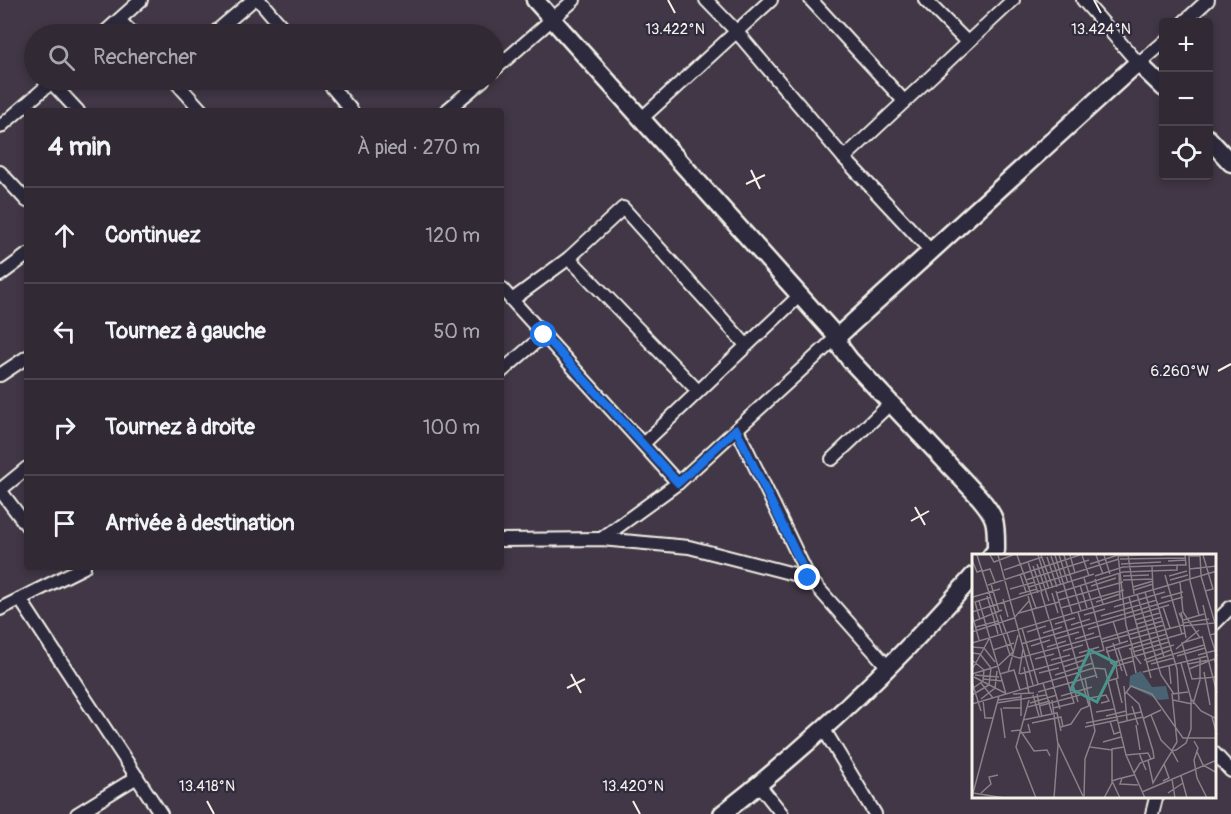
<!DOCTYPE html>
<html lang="fr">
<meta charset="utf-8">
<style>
body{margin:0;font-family:Pangolin,sans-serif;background:#3d3540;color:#f1f3f6}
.controls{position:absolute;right:18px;top:18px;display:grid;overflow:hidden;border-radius:6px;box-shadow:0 3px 9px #0003}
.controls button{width:54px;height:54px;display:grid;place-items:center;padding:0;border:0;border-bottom:2px solid #4c454f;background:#312934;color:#f1f3f6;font:30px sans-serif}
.stop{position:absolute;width:18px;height:18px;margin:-14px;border:4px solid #1a73e8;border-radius:50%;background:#fff}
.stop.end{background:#1a73e8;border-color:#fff;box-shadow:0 2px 6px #0008}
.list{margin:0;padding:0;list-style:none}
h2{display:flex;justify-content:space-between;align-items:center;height:78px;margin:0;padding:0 24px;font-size:26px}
h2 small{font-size:20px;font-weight:400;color:#a8a6ac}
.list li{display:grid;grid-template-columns:39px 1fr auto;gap:18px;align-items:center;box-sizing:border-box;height:96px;padding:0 24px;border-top:2px solid #4c454f}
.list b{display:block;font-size:22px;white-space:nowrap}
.list em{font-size:20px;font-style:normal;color:#a8a6ac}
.icon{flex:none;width:33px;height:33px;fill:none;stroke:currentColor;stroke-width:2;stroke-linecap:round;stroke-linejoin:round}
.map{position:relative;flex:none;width:1231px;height:814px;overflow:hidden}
.search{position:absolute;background:#312934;box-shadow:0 3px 9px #0003;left:24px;top:24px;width:480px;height:66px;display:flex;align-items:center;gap:15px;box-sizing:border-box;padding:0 21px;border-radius:33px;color:#a8a6ac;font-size:22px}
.panel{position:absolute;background:#312934;box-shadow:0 3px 9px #0003;left:24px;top:108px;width:480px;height:462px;border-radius:6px}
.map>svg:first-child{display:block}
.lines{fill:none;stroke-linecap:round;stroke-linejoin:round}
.street-casing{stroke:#f4f1e8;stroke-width:16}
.secondary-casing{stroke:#f4f1e8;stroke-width:21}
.street{stroke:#2f2a3d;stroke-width:12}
.secondary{stroke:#2f2a3d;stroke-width:16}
.route{stroke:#1a73e8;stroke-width:8}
.ticks{fill:none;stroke:#f4f1e8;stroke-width:2}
.inset-road{fill:none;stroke:#898187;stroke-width:1.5}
.view{fill:#48958c;fill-opacity:0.15;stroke:#48958c;stroke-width:3}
.inset-edge{fill:none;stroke:#f4f1e8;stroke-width:3}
.ticks-label{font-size:15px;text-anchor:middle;fill:#f4f1e8;stroke:#2f2a3d;stroke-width:4.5;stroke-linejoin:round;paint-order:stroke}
</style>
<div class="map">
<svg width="1231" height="814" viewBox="0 0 1231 814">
<rect width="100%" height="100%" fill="#413746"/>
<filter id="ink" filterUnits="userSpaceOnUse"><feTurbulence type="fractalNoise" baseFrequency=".0167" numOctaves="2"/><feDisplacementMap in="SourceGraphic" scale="12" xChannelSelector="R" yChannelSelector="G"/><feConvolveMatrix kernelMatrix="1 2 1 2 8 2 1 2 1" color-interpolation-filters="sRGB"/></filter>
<g filter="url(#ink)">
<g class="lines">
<g class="street-casing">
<g id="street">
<polyline points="259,0 288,34"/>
<polyline points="706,0 736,31 844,158 930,250"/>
<polyline points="811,0 904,101"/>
<polyline points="925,0 967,42"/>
<polyline points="1083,0 1139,64 1164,42"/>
<polyline points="119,20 133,34"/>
<polyline points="1184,22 1208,0"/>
<polyline points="103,34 141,0"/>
<polyline points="213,34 253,0"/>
<polyline points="494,70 574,0"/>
<polyline points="174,80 202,111"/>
<polyline points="326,80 352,111"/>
<polyline points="51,82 78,111"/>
<polyline points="446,111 483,80"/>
<polyline points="641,119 771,0"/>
<polyline points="0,127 54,80"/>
<polyline points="844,158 1013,0"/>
<polyline points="0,172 27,201"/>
<polyline points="569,258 698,391"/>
<polyline points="0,275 27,255"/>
<polyline points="501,288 678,483"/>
<polyline points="512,300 569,258 623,208 746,345"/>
<polyline points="501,372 544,335"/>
<polyline points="0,375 27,357"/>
<polyline points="737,429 809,578 887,666"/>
<polyline points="643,444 799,296"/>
<polyline points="832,459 891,403"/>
<polyline points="0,490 27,526"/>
<polyline points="0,490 27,468"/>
<polyline points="601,539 678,483 837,337"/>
<polyline points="501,540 601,539 689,547 809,578"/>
<polyline points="20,599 161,814"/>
<polyline points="0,609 84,567"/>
<polyline points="1214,624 1231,607"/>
<polyline points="823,728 875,814"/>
<polyline points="1214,753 1231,771"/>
<polyline points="759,785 782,814"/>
<polyline points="77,814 137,777"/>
<polyline points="1152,814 1156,798"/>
</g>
</g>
<g class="secondary-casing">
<g id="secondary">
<polyline points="535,0 837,337"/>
<polyline points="1208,138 1231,163"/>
<path d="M 991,556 L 996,550 C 996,522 997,518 979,497 L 850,360 L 841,348 L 837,337 L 1133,67 L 1139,64 L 1164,88"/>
<path d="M 722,814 C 812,743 898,663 973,576"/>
</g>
</g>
<use href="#street" class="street"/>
<use href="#secondary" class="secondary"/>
</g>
</g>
<g class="lines" filter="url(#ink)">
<polyline class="route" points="544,335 678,483 736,429 808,578"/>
</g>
<path class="ticks" d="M 668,0 L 675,13M 1094,0 L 1101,13M 751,170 L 760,189M 746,184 L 765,175M 1218,371 L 1231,364M 915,507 L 925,525M 911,521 L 929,511M 571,674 L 581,693M 567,688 L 585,679M 207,801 L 214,814M 633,801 L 640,814"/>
<g transform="translate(972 554)">
<rect width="244" height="244" fill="#413746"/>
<path d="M 169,117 L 180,133 L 194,132 L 197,145 L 187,146 L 157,132 L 158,122 Z" fill="#4a6373"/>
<path class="inset-road" d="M 5,1 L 30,79M 18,1 L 22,8 L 41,1M 26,1 L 61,131M 45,1 L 64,54M 66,1 L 77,35M 69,1 L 81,34M 83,1 L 100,59M 87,1 L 96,29M 92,1 L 109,57M 98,1 L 103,19M 110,1 L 117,22M 124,1 L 131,20M 132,1 L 138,20M 146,1 L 154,71 L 163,102 L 169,110M 156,1 L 162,40M 171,1 L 191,1M 228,1 L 229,21M 231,1 L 241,35 L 233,37M 79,2 L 89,31M 147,2 L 171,1M 75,3 L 85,33M 148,5 L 213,4M 0,6 L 5,18 L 11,16M 196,7 L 214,6M 56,8 L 66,39M 65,10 L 77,47M 118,10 L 146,1M 149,10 L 189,8M 61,12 L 70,38M 180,12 L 181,35 L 205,115 L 207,146M 217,15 L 245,12M 32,16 L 70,3M 11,17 L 18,15 L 23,28M 147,19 L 148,45M 48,20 L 54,38M 193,21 L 210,80M 123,22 L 151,13 L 205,11M 151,22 L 177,21M 197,22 L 215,17M 229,22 L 245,76M 112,24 L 121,53M 123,25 L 131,50M 54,26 L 117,6M 151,26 L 181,25M 198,26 L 216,21M 208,28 L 211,58 L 228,84M 19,30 L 27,57M 16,31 L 108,1M 108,31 L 115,54M 119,32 L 144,24M 57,33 L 147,5M 161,33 L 181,27M 38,35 L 63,28M 162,36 L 181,30M 84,37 L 117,152M 69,38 L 77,65M 173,38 L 192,103M 80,39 L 86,59M 85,39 L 151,18 L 205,16 L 205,11 L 214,11 L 213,1M 47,40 L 65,35M 165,40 L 189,121 L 202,140M 15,42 L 21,62M 56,42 L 88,155M 1,43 L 28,35M 157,43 L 179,124M 189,44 L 211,38M 31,45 L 36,63M 87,46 L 151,28M 7,47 L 34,140M 124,48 L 148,40M 231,51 L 238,81M 121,53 L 132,96 L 118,100 L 122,114 L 133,115 L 154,201 L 173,244M 142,53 L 193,38M 191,53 L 198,74M 89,54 L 152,36M 0,58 L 122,20M 209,58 L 214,84M 47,59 L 87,48M 207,59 L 211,66 L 232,60M 0,60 L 7,86M 28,61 L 34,78M 112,61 L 133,55M 227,61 L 218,27 L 217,2 L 228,2M 21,62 L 26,80M 129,62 L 185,46M 8,66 L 3,48 L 19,43M 78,66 L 94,122M 163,66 L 188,59M 141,67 L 148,89M 0,68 L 30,56M 211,69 L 237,65M 83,70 L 103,64M 165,70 L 190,63M 99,71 L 118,65M 212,72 L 242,69M 4,73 L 26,67M 50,74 L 66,130M 116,75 L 197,51M 156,77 L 191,67M 0,78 L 42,64 L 57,47M 55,78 L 74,72M 35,79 L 41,98M 71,79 L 90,73M 245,79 L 238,81 L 245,102M 31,80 L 38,101 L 47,104 L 128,82M 230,82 L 245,139M 230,83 L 210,89 L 220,125 L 245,123M 83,85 L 107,78M 103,85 L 122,79M 130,85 L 156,77M 158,85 L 211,71M 130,88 L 192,71M 0,89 L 245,17M 141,89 L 150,117M 49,90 L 211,43M 59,92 L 78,86M 0,93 L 12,94 L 23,108M 75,93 L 94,87M 134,93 L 139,109 L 202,91M 134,94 L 156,87M 146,94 L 155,122M 157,95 L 213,79M 159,95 L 164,119M 204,95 L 227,76M 21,96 L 42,89M 91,97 L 111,91M 134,98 L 195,80M 161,98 L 197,88M 0,99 L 8,100 L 19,114 L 17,131 L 0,141M 107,99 L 127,93M 226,101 L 245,96M 205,102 L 233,94M 63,105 L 82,100M 0,106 L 12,116 L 11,127 L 0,135M 79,106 L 98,101M 172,106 L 199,96M 175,108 L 232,91M 139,109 L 144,112 L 161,107M 209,109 L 219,145 L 229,157 L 245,165M 179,110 L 202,104M 216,110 L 237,106M 197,112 L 199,130M 52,113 L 57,139M 91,113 L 115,105M 1,114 L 17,85M 217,115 L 242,105 L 245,112M 36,118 L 46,81M 171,118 L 236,102M 232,118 L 238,151M 67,119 L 87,114M 0,120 L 26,112 L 42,97M 28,120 L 42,116 L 48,136M 47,120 L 51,95M 48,120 L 118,100 L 106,58M 3,121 L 27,123M 83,121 L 121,109M 2,123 L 33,139M 144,124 L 150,149M 11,125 L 30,127M 136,127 L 146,124 L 144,112M 0,128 L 9,157M 100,128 L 106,148M 9,129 L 21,144M 71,129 L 80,159M 152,132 L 155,166M 66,138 L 125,121M 154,138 L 167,150 L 181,197 L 182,204 L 168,209 L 162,219M 49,139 L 49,162M 41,140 L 62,139M 65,140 L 70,163M 153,140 L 159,132 L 180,140 L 211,184 L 245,184M 61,141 L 67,162M 89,142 L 120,133M 118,144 L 134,141 L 137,147 L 129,149M 9,145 L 23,134 L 25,117M 11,146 L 13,164 L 21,164M 26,146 L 49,143M 57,146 L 44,193 L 64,244M 80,146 L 86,191 L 82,244M 201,146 L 220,150M 25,149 L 74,141M 58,149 L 85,141M 0,150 L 122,114 L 125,124M 221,150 L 228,126 L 228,105M 67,152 L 108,141M 160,152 L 166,171M 56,153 L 78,147M 29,154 L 33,184M 31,154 L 50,154M 81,154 L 102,149 L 94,122M 124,158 L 142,155M 179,161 L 189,186 L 200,197 L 204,196 L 214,189 L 219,175 L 219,145M 134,162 L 154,157M 240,163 L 245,181M 172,164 L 189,156M 51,166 L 85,159 L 89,177M 138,167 L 142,180 L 148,178M 60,169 L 89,163 L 91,173M 114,169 L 169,158M 146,169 L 171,163M 164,171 L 168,196M 89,173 L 99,170 L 109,155 L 117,152M 113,173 L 145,166M 39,177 L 48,176 L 62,197 L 75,196 L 78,202M 48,179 L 58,178 L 56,170M 222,187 L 226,194 L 222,206 L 225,224 L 235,244M 131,188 L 149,183M 86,189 L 111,242M 118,193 L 140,196M 200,196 L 205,188 L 200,140 L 216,138M 225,198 L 231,211 L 245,219M 167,199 L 174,216M 154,201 L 176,199 L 179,205M 176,206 L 181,229 L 192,210M 162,221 L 150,224 L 148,230 L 166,231M 209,222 L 215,244M 200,225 L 203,244M 191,227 L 197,224 L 192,210 L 200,197 L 206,208M 170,238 L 245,206M 1,239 L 33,244M 9,239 L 19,230 L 17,223 L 26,221M 196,239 L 211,229M 0,243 L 27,142M 112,244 L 113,205 L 123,177 L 113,124M 132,244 L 140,229 L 140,195 L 152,193M 148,244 L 140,227 L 149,224"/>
<path class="view" d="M 118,96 L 144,109 L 125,148 L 99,135 Z"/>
<rect width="244" height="244" class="inset-edge"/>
</g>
<g class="ticks-label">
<text x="675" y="34">13.422°N</text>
<text x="1101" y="34">13.424°N</text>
<text x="1180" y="376">6.260°W</text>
<text x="207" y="791">13.418°N</text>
<text x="633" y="791">13.420°N</text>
</g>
</svg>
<div class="controls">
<button>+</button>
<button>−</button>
<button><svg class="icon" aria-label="locate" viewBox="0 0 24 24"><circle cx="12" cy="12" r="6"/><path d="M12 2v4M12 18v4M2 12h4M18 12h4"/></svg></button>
</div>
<div class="stop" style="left:544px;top:335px"></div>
<div class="stop end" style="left:808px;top:578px"></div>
<div class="search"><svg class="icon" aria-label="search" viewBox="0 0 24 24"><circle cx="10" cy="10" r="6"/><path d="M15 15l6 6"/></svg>Rechercher</div>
<section class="panel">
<h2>4 min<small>À pied · 270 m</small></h2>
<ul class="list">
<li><svg class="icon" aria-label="ahead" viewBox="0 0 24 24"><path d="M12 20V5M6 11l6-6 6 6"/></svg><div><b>Continuez</b></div><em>120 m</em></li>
<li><svg class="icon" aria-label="left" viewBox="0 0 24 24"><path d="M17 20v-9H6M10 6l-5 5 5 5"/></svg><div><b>Tournez à gauche</b></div><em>50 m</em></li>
<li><svg class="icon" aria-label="right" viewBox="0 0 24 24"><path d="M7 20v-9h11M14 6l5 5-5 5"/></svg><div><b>Tournez à droite</b></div><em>100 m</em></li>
<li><svg class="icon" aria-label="arrive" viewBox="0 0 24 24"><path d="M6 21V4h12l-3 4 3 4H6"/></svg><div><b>Arrivée à destination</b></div></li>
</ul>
</section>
</div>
